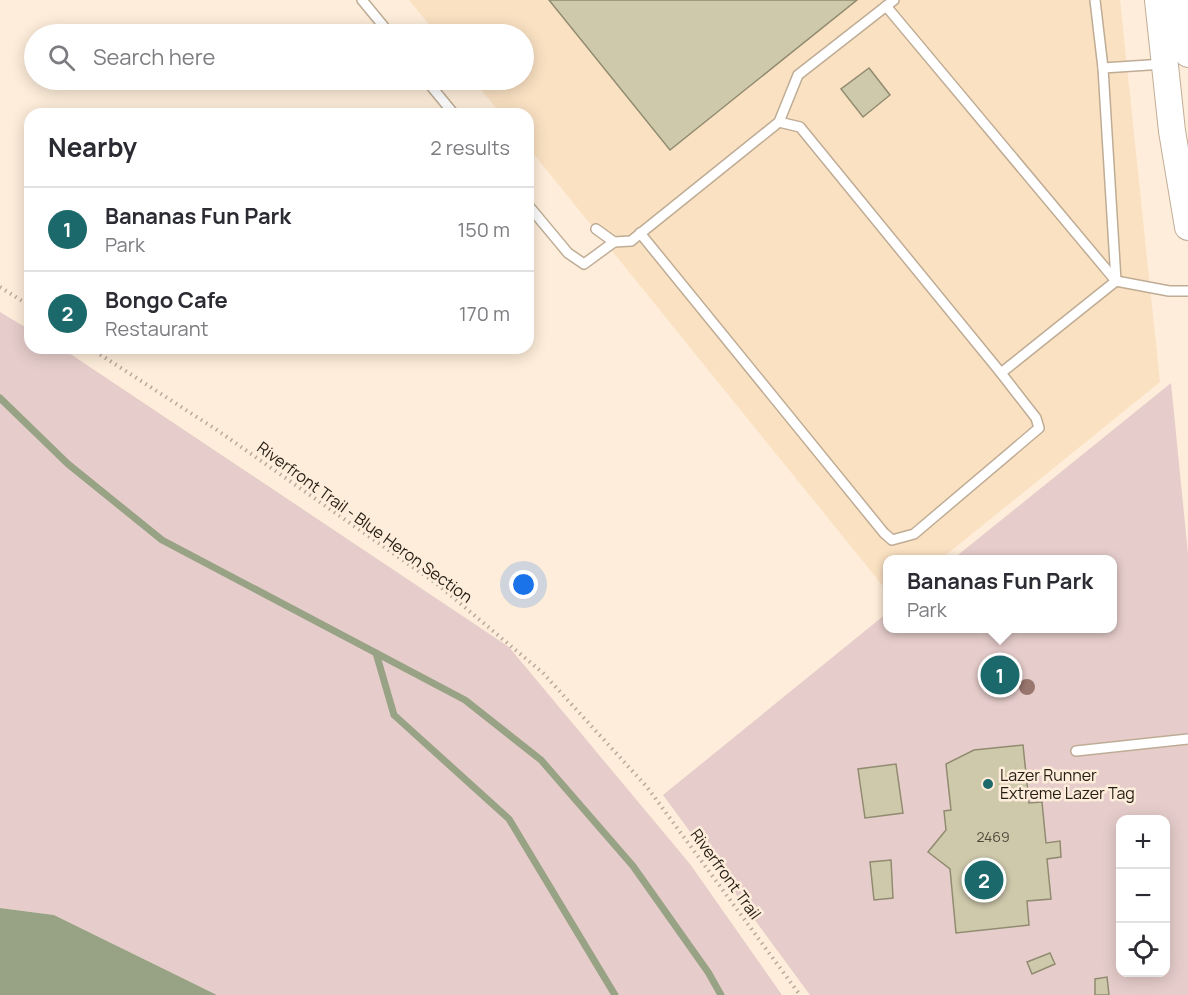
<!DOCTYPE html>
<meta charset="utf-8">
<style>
body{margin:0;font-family:Manrope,sans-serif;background:#f2f2f3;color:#2b2b33}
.controls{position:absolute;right:18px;bottom:18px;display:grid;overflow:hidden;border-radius:12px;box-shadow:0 3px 15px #0003}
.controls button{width:54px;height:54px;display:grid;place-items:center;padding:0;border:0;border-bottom:2px solid #e1e1e2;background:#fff;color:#2b2b33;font:30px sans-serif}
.you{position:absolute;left:524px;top:585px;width:21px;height:21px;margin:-15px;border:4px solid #fff;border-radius:50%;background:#1a73e8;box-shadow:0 0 0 9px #1a73e833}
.badge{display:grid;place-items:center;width:39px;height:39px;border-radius:50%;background:#1c696b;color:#fff;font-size:20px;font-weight:700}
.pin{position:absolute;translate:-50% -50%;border:3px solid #fff;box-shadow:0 2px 6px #0006}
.popup{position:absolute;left:883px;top:555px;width:234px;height:78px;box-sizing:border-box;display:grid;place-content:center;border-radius:12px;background:#fff;filter:drop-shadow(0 2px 4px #0005);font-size:20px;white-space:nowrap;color:#7c7c81}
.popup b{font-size:22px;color:#2b2b33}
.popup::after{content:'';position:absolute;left:50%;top:100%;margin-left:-12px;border:12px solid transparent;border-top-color:#fff}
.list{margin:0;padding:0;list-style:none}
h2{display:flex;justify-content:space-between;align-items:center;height:78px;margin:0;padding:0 24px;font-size:26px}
h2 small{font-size:20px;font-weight:400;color:#7c7c81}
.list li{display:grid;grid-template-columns:39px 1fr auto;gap:18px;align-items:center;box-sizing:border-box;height:84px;padding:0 24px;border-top:2px solid #e1e1e2}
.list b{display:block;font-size:22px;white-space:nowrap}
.list p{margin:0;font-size:20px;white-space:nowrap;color:#7c7c81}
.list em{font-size:20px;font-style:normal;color:#7c7c81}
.icon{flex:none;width:33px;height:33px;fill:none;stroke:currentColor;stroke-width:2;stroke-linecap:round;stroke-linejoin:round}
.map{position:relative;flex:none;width:1188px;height:995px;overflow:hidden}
.search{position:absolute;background:#fff;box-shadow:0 3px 15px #0003;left:24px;top:24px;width:510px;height:66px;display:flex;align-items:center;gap:15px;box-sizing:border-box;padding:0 21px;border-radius:33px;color:#7c7c81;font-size:22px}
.panel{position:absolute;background:#fff;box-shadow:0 3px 15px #0003;left:24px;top:108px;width:510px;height:246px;border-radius:18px}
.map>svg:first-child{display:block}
.built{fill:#fae1c2}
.green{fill:#e6cdcb;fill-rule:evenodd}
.water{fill:#98a284}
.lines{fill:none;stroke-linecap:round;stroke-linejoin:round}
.stream{stroke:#98a284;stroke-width:7}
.building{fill:#cfc9ac;stroke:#918b70;stroke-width:1.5}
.service-casing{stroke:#bfac95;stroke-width:12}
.secondary-casing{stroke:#bfac95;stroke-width:28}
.path{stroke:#b8aa9a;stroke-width:4;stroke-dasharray:1.5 4.5;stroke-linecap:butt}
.service{stroke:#fff;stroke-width:9}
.secondary{stroke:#fff;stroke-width:26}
.tree{fill:#99776f}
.poi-dot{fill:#1c696b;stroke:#feedda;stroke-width:2}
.labels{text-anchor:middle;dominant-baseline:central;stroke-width:5;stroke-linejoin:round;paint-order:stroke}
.number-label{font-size:14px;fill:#4f483a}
.street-label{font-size:16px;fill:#241d14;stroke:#feedda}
.poi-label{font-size:16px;fill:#241d14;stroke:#feedda;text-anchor:start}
</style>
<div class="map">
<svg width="1188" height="995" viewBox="0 0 1188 995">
<rect width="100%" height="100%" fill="#feedda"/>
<polygon class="built" points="409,0 1120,0 1160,382 941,559 888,560 887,591 528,147 528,114 501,114 473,80 524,80 524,34 437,34"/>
<g class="green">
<polygon points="0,312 30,330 30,348 61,348 66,351 509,647 690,864 782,995 217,995 54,915 0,908"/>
<path d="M 1171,383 L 1188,554 L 1188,995 L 810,995 L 663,795 L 887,613 L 888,628 L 1112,628 L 1112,560 L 953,559 ZM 1120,820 L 1166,820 L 1166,972 L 1120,972 Z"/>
</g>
<polygon class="water" points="0,908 54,915 217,995 0,995"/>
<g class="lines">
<g class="stream">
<polyline points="0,398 68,464 162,540 465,700 541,760 633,866 708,972 721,995"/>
<polyline points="376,653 394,715 509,819 615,995"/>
</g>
</g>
<g class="building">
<polygon points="549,0 857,0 670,150"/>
<polygon points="869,68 890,95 863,117 841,89"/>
<polygon points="1023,745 1029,803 1042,802 1046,843 1060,841 1061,857 1047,859 1051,899 1027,901 1029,925 956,933 950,869 928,852 946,830 944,811 951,810 946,764 974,750"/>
<polygon points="896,764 903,813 865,818 858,769"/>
<polygon points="891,860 893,898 874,900 870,862"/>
<polygon points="1050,953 1055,964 1032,974 1027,962"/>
<polygon points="1107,977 1109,995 1095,995 1095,979"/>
</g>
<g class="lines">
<g class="service-casing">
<g id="service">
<polyline points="362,0 390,34"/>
<polyline points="1095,0 1103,68 1116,281"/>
<polyline points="886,6 1116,281"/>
<polyline points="1103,68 1164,64"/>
<polyline points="426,80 454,114"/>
<polyline points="528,205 568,253 584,264 614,242"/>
<polyline points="596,229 614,242 631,241 779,122 798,75 894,0"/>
<polyline points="640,233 884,533 892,540 914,534 1039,428 1036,418 1001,373 800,127 779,122"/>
<polyline points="1001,373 1116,281 1169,291 1188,291"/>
<polyline points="1076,751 1188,739"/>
</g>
</g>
<g class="secondary-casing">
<g id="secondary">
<polyline points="1158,0 1172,131 1188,227"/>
<polyline points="1183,0 1188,54"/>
</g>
</g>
<g class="path">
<polyline points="0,287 30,306"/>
<polyline points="90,348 217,430 437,584 543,673 647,787 800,995"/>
</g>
<use href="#service" class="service"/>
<use href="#secondary" class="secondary"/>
</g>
<circle class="tree" cx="1027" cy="687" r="8"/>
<circle class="poi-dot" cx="988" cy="784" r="6"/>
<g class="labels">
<g class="number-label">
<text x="993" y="836">2469</text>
</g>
<g class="street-label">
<text transform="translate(365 522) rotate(36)">Riverfront Trail - Blue Heron Section</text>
<text transform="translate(726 874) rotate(54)">Riverfront Trail</text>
</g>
<g class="poi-label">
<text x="1000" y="775">Lazer Runner<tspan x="1000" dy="18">Extreme Lazer Tag</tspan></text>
</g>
</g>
</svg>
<div class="controls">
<button>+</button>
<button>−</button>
<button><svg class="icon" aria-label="locate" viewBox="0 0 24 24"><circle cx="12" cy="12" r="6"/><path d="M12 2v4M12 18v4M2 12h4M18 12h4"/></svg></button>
</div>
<div class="you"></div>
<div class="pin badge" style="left:1000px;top:675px">1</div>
<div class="popup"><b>Bananas Fun Park</b>Park</div>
<div class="pin badge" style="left:984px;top:880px">2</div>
<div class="search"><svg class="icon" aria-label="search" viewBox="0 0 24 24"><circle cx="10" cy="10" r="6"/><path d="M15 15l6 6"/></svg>Search here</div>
<section class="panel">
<h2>Nearby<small>2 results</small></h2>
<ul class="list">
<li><span class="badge">1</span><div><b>Bananas Fun Park</b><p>Park</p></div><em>150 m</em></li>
<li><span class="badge">2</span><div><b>Bongo Cafe</b><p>Restaurant</p></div><em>170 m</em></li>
</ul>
</section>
</div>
